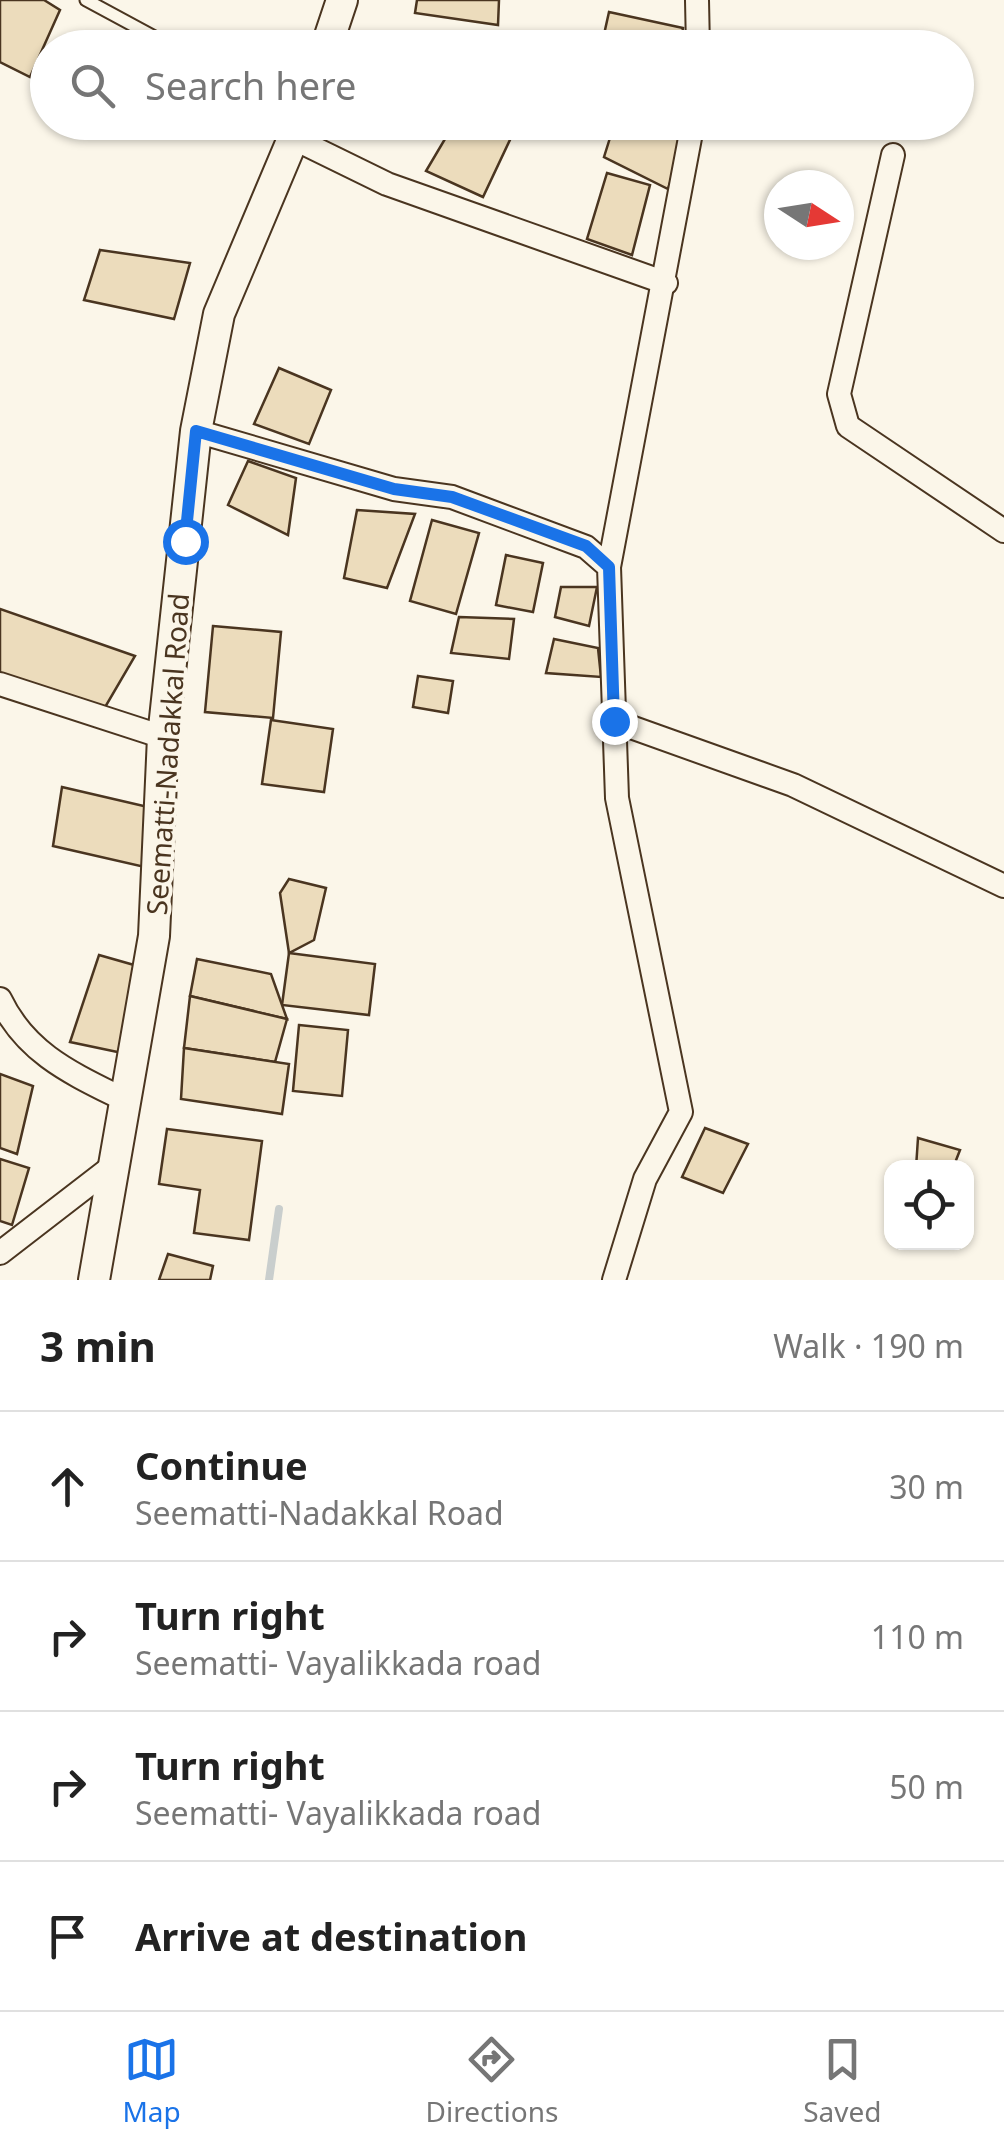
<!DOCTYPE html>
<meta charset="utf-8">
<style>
body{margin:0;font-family:"Noto Sans",sans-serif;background:#f2f2f2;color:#222}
.controls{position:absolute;right:30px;bottom:30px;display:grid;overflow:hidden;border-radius:20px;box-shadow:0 2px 8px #0004}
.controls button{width:90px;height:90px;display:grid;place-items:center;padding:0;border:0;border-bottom:2px solid #e0e0e0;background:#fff;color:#222;font:50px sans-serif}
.compass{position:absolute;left:764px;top:170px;width:90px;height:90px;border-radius:50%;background:#fff;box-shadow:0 2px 8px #0004;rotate:102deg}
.stop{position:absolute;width:30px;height:30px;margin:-22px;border:8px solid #1a73e8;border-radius:50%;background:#fff}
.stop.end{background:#1a73e8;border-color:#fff;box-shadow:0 2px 10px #0008}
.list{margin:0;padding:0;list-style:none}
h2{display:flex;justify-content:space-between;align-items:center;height:130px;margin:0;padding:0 40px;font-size:42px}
h2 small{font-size:32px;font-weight:400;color:#767676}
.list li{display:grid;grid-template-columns:65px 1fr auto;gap:30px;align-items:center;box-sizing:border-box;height:150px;padding:0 40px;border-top:2px solid #e0e0e0}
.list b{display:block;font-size:38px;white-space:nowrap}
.list p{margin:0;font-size:32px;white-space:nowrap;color:#767676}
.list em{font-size:32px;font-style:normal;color:#767676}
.icon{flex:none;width:55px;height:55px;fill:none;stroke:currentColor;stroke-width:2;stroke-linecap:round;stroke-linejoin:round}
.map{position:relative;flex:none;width:1004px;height:1280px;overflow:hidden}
.search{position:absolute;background:#fff;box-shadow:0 2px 8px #0004;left:30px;right:30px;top:30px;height:110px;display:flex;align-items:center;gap:25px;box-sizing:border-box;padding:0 35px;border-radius:55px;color:#767676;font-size:38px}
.sheet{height:730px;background:#fff}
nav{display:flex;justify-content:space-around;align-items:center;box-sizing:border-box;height:140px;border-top:2px solid #e0e0e0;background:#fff;font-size:28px;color:#767676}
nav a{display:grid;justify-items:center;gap:5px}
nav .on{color:#1a73e8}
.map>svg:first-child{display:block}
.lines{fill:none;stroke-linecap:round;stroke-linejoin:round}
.stream{stroke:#c9cecd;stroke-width:8}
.building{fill:#ecdcbc;stroke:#4a3520;stroke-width:2.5}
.lane-casing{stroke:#4a3520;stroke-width:15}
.street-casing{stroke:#4a3520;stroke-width:26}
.secondary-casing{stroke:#4a3520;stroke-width:34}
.lane{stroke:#fbf6e9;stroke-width:11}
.street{stroke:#fbf6e9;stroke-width:22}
.secondary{stroke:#fbf6e9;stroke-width:30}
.route{stroke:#1a73e8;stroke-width:12}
.labels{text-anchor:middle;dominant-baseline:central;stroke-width:8;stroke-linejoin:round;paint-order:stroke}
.street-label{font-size:28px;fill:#4a3520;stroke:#fbf6e9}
</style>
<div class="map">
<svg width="1004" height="1280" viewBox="0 0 1004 1280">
<rect width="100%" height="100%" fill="#fbf6e9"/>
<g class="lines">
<polyline class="stream" points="269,1280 279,1209"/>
</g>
<g class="building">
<polygon points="0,0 44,0 60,10 30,77 0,62"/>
<polygon points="417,0 499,0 498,25 415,13"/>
<polygon points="609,12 683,28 680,48 601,48"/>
<polygon points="455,122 516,127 483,197 426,171"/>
<polygon points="615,122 690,123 668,189 604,157"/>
<polygon points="607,173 650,185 632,255 587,239"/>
<polygon points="100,250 190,263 174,319 84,300"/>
<polygon points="279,368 331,390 309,444 254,424"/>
<polygon points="248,461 296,478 288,535 228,505"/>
<polygon points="357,510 415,514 387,588 344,578"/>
<polygon points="432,520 479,533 456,614 410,601"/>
<polygon points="506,555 543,563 533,612 496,605"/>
<polygon points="561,587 597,587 589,626 555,617"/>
<polygon points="0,609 135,656 104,709 0,678"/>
<polygon points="459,617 514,619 509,659 451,653"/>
<polygon points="213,626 281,632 273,718 205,712"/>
<polygon points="554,639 598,648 601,677 546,673"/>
<polygon points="418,676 453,681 448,713 413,707"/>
<polygon points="271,720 333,729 324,792 262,784"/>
<polygon points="62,787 148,807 149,868 53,846"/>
<polygon points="289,879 326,888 314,940 289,953 280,893"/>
<polygon points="289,953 375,964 369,1015 282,1005"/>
<polygon points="99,955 141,967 127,1054 70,1042"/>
<polygon points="197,959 271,974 287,1019 190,996"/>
<polygon points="190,996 287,1019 275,1062 184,1048"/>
<polygon points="299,1025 348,1030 342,1096 293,1091"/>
<polygon points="184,1048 289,1064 282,1114 181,1099"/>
<polygon points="0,1074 33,1086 17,1154 0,1148"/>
<polygon points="705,1128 748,1144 723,1193 682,1177"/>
<polygon points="167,1129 262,1141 249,1240 194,1233 200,1190 159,1184"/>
<polygon points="918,1138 960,1150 953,1168 916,1168"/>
<polygon points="0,1159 29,1168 12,1225 0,1221"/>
<polygon points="168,1254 213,1266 210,1280 159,1280"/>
</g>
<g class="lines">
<g class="lane-casing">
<polyline id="lane" points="86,0 175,48"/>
</g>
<g class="street-casing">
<g id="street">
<polyline points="697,0 698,48"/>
<polyline points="293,138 387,184 666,283"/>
<polyline points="893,155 839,394 848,426 1004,531"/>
<polyline points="196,431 394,489 452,497 586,547 609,567 617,798 681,1112 645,1179 614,1280"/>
<polyline points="609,567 693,122"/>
<polyline points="0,684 163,737"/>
<polyline points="614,721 793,785 1004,886"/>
<path d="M 0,999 C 26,1054 73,1074 125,1100"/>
<polyline points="0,1253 114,1165"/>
</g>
</g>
<g class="secondary-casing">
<g id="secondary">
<polyline points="326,48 342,0"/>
<polyline points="94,1280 154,936 163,737 196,431 219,314 300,122"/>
</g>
</g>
<use href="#lane" class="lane"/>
<use href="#street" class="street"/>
<use href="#secondary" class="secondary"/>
</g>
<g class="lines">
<polyline class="route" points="185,541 196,431 394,489 452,497 586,546 609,567 614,721"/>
</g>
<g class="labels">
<g class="street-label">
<text transform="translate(167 754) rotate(-86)">Seematti-Nadakkal Road</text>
</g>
</g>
</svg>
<div class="controls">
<button><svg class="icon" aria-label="locate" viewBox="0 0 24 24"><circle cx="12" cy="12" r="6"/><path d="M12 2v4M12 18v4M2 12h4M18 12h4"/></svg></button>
</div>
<svg class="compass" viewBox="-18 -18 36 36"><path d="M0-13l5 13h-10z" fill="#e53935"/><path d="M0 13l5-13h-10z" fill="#767676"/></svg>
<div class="stop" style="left:185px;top:541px"></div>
<div class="stop end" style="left:614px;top:721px"></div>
<div class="search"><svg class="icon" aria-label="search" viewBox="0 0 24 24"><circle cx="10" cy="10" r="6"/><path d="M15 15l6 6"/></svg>Search here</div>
</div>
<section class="sheet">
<h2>3 min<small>Walk · 190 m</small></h2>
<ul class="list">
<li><svg class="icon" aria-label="ahead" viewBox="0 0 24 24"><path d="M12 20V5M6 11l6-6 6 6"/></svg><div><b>Continue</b><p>Seematti-Nadakkal Road</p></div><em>30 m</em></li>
<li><svg class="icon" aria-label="right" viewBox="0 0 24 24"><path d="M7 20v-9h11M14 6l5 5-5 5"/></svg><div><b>Turn right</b><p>Seematti- Vayalikkada road</p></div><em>110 m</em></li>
<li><svg class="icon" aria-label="right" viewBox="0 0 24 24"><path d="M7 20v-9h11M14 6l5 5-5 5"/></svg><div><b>Turn right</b><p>Seematti- Vayalikkada road</p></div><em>50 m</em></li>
<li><svg class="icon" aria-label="arrive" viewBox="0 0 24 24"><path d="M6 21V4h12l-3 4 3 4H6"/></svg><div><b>Arrive at destination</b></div></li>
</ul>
</section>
<nav>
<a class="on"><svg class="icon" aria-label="map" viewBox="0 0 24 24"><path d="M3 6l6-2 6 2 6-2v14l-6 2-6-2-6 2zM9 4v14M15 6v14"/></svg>Map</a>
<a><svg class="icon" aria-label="directions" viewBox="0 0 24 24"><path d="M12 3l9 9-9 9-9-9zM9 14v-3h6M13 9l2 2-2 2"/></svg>Directions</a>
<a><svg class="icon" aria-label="saved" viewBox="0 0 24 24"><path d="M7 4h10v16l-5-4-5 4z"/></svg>Saved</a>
</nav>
